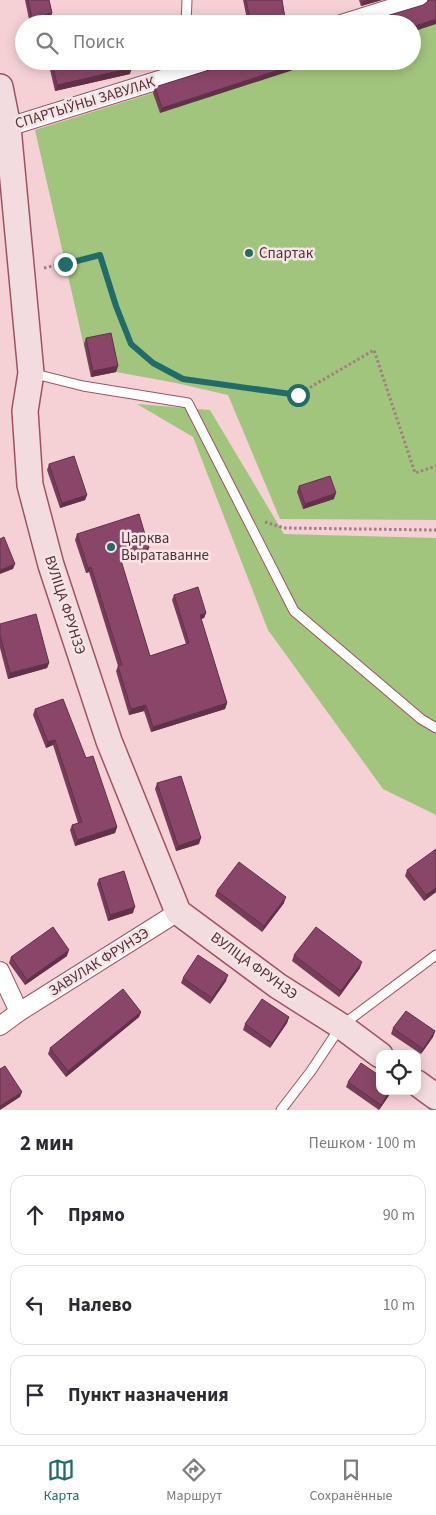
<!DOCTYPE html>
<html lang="ru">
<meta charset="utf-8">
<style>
body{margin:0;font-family:"Source Sans 3",sans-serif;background:#f2f2f3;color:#2b2b33}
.controls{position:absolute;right:15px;bottom:15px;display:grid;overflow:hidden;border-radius:10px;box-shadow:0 2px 12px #0003}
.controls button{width:45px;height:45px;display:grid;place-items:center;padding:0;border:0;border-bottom:1px solid #e1e1e2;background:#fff;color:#2b2b33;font:25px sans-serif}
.stop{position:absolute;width:15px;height:15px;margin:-11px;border:4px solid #216c68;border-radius:50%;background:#fff}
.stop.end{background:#216c68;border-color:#fff;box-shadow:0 1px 5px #0008}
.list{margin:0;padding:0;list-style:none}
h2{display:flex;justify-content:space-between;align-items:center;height:65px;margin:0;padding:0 20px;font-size:21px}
h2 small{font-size:16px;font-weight:400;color:#7c7c81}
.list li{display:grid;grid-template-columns:32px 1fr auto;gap:15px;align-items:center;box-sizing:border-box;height:80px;margin:0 10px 10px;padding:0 10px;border:1px solid #e1e1e2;border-radius:15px}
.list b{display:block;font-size:19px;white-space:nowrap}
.list em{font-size:16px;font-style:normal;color:#7c7c81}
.icon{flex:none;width:28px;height:28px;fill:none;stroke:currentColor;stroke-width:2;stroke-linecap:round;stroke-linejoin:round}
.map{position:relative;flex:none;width:436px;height:1110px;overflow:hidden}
.search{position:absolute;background:#fff;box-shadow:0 2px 12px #0003;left:15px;right:15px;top:15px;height:55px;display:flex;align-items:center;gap:12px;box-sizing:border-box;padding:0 18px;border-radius:28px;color:#7c7c81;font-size:19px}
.sheet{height:335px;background:#fff}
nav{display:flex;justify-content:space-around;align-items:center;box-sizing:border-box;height:70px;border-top:1px solid #e1e1e2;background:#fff;font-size:14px;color:#7c7c81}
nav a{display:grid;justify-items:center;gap:2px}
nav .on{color:#216c68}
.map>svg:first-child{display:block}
.green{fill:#a2c57d}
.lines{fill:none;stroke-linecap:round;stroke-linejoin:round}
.lane-casing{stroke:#9f5361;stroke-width:11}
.street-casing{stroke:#9f5361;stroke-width:20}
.secondary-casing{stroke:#9f5361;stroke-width:28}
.path{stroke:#a17e83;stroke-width:3;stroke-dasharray:2.5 2.5;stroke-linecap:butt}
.lane{stroke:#fff;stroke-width:9}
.street{stroke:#fff;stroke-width:18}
.secondary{stroke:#f2dcdf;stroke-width:25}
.wall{fill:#773c59}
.shaded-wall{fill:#613149}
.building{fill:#8a4668;stroke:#613149}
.route{stroke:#216c68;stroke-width:6}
.poi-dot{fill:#216c68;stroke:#f6e4e6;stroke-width:2}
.labels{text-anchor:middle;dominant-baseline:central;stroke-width:5;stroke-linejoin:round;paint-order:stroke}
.street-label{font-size:15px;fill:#533136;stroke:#f6e4e6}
.poi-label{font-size:15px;fill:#533136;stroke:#f6e4e6;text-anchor:start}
</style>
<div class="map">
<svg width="436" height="1110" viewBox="0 0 436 1110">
<rect width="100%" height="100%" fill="#f5d1d6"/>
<g class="green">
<polygon points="436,4 436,520 280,519 228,395 176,383 116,372 91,377 35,130 254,61 412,61 412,24"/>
<polygon points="137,404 210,410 284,534 436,538 436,815 383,789 268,630 193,437"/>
</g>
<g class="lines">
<g class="lane-casing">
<g id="lane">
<polyline points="186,24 187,0"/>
<polyline points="31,373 83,386 188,403 294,611 421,719 436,728"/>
<polyline points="281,1110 311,1071 341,1026 436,955"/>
</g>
</g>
<g class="street-casing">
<g id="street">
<polyline points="341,24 418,0"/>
<polyline points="8,127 220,61"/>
<polyline points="0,971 19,1012"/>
<polyline points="0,1026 19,1012 178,912"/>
</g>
</g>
<g class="secondary-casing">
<g id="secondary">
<polyline points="0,87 8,127 31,373 25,411 30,485 51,565 109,741 178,912 278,986 341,1026 380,1055"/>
<polyline points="417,1083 436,1097"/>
</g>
</g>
<g class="path">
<polyline points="44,268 100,255 116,307 131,344 153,363 183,379 297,395 374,350 415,473 436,466"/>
<polyline points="265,522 284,528 436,530"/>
</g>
<use href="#lane" class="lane"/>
<use href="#street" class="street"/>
<use href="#secondary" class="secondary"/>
</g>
<g class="wall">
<polygon points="25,0 49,0 52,13 50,19 30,24"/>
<polygon points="243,0 282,0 286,24 248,24"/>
<polygon points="359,0 382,0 361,6"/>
<polygon points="48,61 130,61 130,74 55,91"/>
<polygon points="238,61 160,113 153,93 155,87"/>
<polygon points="86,338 118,366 116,372 91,377 84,344"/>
<polygon points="49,464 87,495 85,500 60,508 47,470"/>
<polygon points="299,486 334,499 303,509 297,492"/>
<polygon points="77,534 147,553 121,562 150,656 186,644 172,600 174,595 206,613 204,618 201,619 227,703 225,709 151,732 144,711 129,715 116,671 118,666 89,572 86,573 75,540"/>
<polygon points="0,624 49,663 47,668 8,679 0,648"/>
<polygon points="35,709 86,758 117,827 115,833 75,846 70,830 72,825 78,823 53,745 46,748 33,715"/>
<polygon points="157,783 199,844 176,851 155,789"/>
<polygon points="407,870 436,892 424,901 405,876"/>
<polygon points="99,879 133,913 108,921 97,884"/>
<polygon points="217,891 284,903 262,932 215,896"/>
<polygon points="294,955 360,968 339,997 292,961"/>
<polygon points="67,956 25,985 9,963 11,957"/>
<polygon points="183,978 226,981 210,1004 181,983"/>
<polygon points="141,1012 139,1017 66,1077 48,1054 50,1048"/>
<polygon points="289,1017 287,1023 270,1048 243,1030 245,1024"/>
<polygon points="393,1028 435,1031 433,1037 421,1054 391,1034"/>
<polygon points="348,1082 380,1091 392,1091 379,1110 346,1087"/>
</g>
<g class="shaded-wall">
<polygon points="367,0 382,0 361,6 363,1"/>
<polygon points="52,13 50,19 30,24 32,18"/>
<polygon points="436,19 436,24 412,32 412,27"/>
<polygon points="306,61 321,61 160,113 162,108"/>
<polygon points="132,68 130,74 55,91 57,85"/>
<polygon points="118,366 116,372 91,377 93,371"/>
<polygon points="336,493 334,499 303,509 305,504"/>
<polygon points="87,495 85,500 60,508 62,503"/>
<polygon points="149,548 147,553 118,563 120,557"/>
<polygon points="15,564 13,569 0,574 0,570"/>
<polygon points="91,567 89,572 86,573 88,568"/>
<polygon points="206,613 204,618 198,620 200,615"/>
<polygon points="49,663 47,668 8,679 10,673"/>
<polygon points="227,703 225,709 151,732 153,727"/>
<polygon points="146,705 144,711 129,715 131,709"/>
<polygon points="55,740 53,745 46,748 48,742"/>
<polygon points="117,827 115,833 75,846 77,840"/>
<polygon points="201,838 199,844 176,851 178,846"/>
<polygon points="436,888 436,892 424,901 426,895"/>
<polygon points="286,897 284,903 262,932 264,926"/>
<polygon points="135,907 133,913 108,921 110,915"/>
<polygon points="69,950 67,956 25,985 27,980"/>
<polygon points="362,962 360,968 339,997 341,991"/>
<polygon points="228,975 226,981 210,1004 212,998"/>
<polygon points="141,1012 139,1017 66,1077 68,1071"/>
<polygon points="289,1017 287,1023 270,1048 272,1043"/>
<polygon points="435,1031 433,1037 421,1054 423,1049"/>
<polygon points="390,1091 392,1091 379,1110 381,1105"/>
<polygon points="22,1092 20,1097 0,1110 0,1106"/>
</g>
<g class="building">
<polygon points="28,0 49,0 52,13 32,18"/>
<polygon points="246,0 282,0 286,24 251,24"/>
<polygon points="429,0 436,0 436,19 412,27 412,24 360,24 423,5 427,2"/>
<polygon points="52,61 130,61 132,68 57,85"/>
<polygon points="238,61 306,61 162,108 155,87"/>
<polygon points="111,333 118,366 93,371 86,338"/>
<polygon points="74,456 87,495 62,503 49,464"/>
<polygon points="330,476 336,493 305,504 299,486"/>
<polygon points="139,514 149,548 120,557 150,656 189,643 174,595 198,587 206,613 200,615 227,703 153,727 146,705 131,709 118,666 122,665 91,567 88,568 77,534"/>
<polygon points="4,537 15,564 0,570 0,539"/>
<polygon points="36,614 49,663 10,673 0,635 0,624"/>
<polygon points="63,699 86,758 93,756 117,827 77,840 72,825 82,822 55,740 48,742 35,709"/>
<polygon points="181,776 201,838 178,846 157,783"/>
<polygon points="436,849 436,888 426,895 407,870"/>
<polygon points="239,862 286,897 264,926 217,891"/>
<polygon points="124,871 135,907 110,915 99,879"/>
<polygon points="53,927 69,950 27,980 11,957"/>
<polygon points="316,927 362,962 341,991 294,955"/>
<polygon points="198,955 228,975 212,998 183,978"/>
<polygon points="123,989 141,1012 68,1071 50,1048"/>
<polygon points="262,999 289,1017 272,1043 245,1024"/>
<polygon points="406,1011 435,1031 423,1049 393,1028"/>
<polygon points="361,1063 380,1076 380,1091 390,1091 381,1105 348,1082"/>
<polygon points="5,1066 22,1092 0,1106 0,1069"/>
</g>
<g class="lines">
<polyline class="route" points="65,264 100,255 116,306 131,344 153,363 183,379 298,395"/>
</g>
<g class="poi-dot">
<circle cx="249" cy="253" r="5"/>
<circle cx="111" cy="547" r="5"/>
</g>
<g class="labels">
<g class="street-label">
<text transform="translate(85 103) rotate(-17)">СПАРТЫЎНЫ ЗАВУЛАК</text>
<text transform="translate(65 605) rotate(72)">ВУЛІЦА ФРУНЗЭ</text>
<text transform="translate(99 962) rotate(-32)">ЗАВУЛАК ФРУНЗЭ</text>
<text transform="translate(254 966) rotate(36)">ВУЛІЦА ФРУНЗЭ</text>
</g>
<g class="poi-label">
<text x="259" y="253">Спартак</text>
<text x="121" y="538">Царква<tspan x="121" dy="17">Выратаванне</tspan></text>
</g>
</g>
</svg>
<div class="controls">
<button><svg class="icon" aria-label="locate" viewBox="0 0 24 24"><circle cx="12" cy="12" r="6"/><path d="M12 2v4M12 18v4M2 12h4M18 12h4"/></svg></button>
</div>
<div class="stop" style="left:298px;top:395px"></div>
<div class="stop end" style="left:65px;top:264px"></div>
<div class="search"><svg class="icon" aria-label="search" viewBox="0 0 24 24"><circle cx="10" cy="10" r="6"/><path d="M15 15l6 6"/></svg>Поиск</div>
</div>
<section class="sheet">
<h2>2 мин<small>Пешком · 100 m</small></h2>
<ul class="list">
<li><svg class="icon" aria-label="ahead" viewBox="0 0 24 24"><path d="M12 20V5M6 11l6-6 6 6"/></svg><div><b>Прямо</b></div><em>90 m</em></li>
<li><svg class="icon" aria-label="left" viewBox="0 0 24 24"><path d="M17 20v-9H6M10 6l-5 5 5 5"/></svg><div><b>Налево</b></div><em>10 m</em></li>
<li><svg class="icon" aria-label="arrive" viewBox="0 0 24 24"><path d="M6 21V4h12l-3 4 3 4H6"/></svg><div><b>Пункт назначения</b></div></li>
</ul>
</section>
<nav>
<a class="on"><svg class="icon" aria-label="map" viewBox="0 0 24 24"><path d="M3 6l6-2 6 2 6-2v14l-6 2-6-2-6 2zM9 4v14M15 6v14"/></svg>Карта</a>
<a><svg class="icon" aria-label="directions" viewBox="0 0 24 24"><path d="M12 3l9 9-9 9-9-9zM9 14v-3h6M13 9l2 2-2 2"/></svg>Маршрут</a>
<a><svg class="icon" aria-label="saved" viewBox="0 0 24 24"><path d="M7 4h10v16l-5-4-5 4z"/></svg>Сохранённые</a>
</nav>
